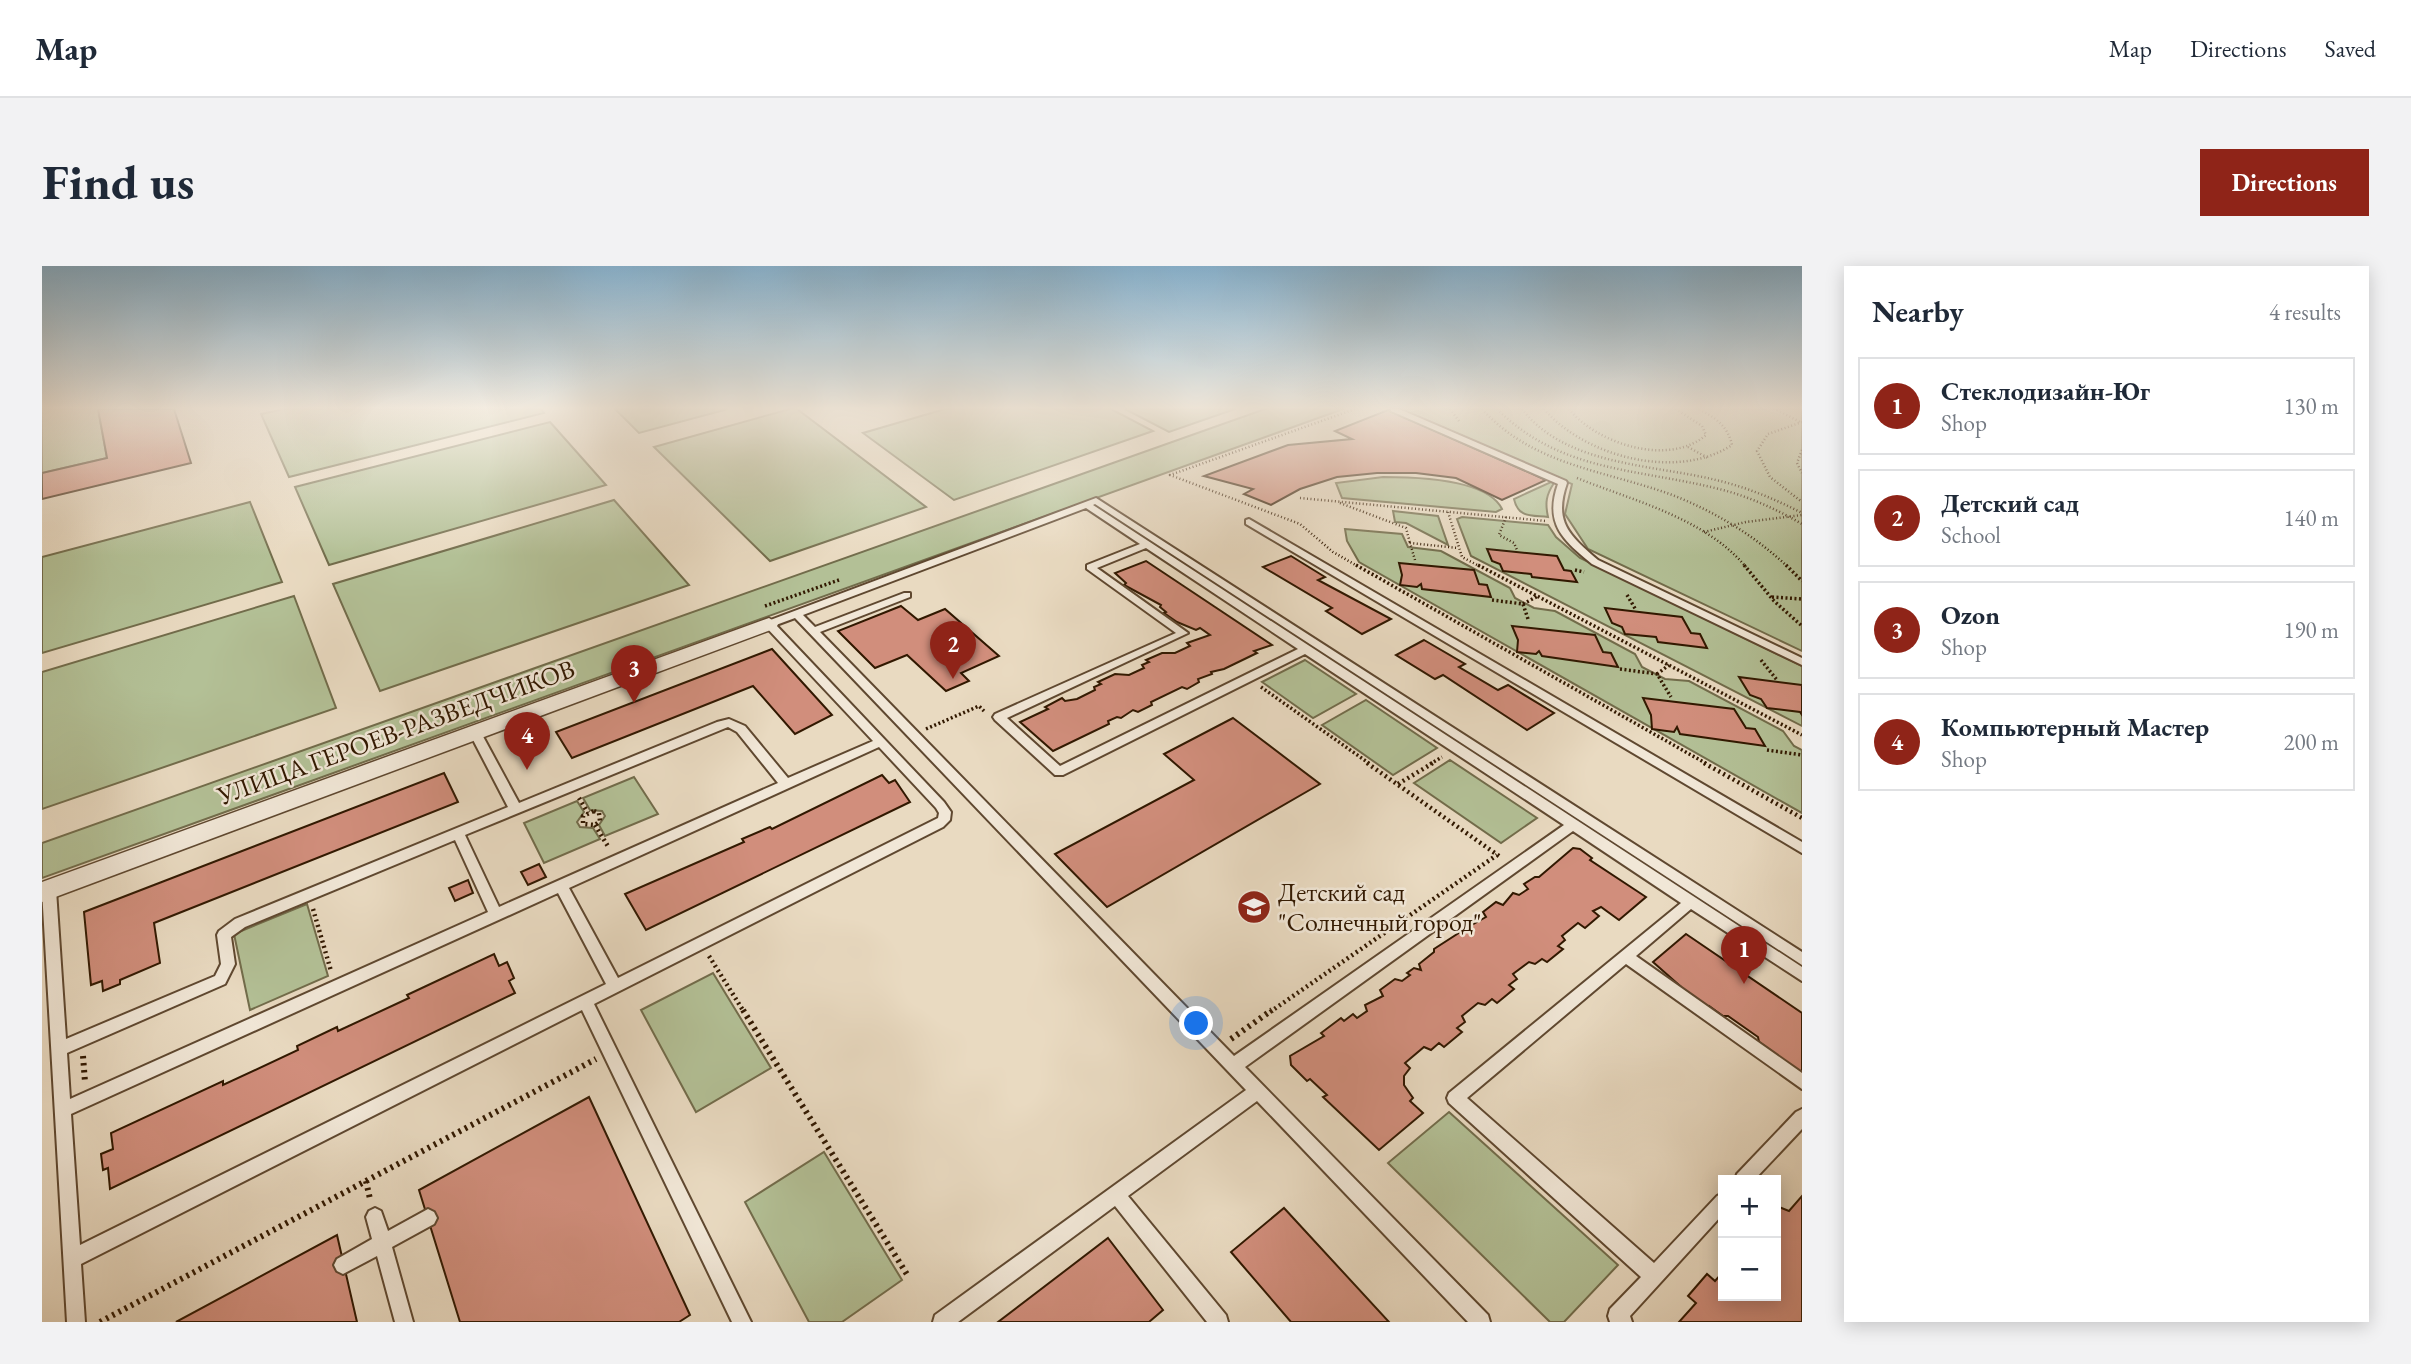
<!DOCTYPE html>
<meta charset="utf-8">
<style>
body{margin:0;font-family:"EB Garamond",serif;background:#f2f2f3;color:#1f2937}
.controls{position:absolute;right:21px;bottom:21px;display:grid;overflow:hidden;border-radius:0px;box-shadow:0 4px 18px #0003}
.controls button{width:63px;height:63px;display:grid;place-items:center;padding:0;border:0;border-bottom:2px solid #e0e1e3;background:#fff;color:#1f2937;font:35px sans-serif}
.you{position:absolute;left:1155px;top:758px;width:24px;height:24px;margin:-18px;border:5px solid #fff;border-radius:50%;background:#1a73e8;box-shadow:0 0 0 10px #1a73e833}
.badge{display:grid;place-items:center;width:46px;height:46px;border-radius:50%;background:#8f2418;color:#fff;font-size:23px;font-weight:700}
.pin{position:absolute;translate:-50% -58px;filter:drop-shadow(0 2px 4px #0008)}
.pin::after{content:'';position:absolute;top:37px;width:24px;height:21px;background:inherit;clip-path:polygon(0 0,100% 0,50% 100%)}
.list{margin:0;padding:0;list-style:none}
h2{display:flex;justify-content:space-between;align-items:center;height:91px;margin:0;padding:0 28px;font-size:30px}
h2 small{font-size:23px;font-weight:400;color:#747a83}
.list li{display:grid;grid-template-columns:46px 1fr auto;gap:21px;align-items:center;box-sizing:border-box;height:98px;margin:0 14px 14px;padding:0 14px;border:2px solid #e0e1e3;border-radius:0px}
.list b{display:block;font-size:26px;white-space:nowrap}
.list p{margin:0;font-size:23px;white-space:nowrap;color:#747a83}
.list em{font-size:23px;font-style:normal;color:#747a83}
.map{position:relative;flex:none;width:1760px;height:1056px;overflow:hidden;border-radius:0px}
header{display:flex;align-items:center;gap:42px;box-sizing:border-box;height:98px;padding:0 35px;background:#fff;border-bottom:2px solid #e0e1e3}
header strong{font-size:33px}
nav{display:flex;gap:38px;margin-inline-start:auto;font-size:24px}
.intro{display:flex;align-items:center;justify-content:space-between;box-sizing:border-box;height:168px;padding:0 42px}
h1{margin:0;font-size:49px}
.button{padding:18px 32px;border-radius:0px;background:#8f2418;color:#fff;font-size:24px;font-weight:700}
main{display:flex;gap:42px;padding:0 42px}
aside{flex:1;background:#fff;border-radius:0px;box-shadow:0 4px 18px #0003}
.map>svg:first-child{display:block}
.green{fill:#b3c096;stroke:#726c4b;stroke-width:2}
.building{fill:#d18e7c;stroke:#311800;stroke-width:2}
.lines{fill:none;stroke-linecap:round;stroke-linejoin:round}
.service-casing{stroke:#5f4830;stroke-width:4}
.minor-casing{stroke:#5f4830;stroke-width:3}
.path-far3{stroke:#311800;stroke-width:2.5;stroke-dasharray:1 2.5;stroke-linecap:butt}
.path-far2{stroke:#311800;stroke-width:3.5;stroke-dasharray:2 2.5;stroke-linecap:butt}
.path-far1{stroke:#311800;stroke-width:4.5;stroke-dasharray:2 3.5;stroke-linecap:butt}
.path{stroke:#311800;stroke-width:6;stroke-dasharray:2.5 4.5;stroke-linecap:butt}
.service{fill:#f1e7d7;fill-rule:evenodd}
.minor{fill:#f1e7d7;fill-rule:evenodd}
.labels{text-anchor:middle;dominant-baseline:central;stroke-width:5;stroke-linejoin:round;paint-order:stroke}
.street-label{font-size:26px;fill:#311800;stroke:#f1e7d7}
.poi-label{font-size:26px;fill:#311800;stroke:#f1e7d7;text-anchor:start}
</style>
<header>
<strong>Map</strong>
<nav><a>Map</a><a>Directions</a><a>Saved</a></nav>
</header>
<div class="intro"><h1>Find us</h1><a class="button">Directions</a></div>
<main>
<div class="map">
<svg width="1760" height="1056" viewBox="0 0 1760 1056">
<rect width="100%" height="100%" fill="#e9dac1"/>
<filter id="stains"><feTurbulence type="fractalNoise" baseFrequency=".00286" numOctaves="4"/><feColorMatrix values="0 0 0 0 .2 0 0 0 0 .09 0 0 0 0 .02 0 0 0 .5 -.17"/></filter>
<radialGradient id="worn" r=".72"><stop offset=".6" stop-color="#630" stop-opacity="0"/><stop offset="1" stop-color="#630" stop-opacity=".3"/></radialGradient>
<g class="green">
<polygon points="0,143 56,143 65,192 0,207"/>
<polygon points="243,143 499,143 502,147 247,211 219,148"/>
<polygon points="573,143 686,143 597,167"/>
<polygon points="748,143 755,143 884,241 728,295 612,181"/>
<polygon points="903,143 1069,143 1111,165 912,234 821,167"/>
<polygon points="1083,143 1193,143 1127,166"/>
<polygon points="1223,143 1301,143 0,612 0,577"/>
<polygon points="1358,143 1760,143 1760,385 1546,283 1523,248 1530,218"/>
<polygon points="508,156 564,219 287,299 253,221"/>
<path d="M 1341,211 C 1372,211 1445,212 1460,243 L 1454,246 L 1300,232 L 1294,217 Z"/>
<path d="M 1509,216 L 1512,217 C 1504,229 1503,237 1506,251 C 1489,249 1476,252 1472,233 Z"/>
<polygon points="572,234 647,319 338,425 291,318"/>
<polygon points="208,236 240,316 0,387 0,291"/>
<polygon points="1351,245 1396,250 1406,279 1364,257 1353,256"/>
<polygon points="1420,251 1506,259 1514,271 1538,292 1760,400 1760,460 1429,290 1415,253"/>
<polygon points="1303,263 1360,268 1366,281 1399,285 1468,322 1473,332 1492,342 1513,345 1593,388 1600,401 1623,413 1647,415 1741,465 1752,480 1760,484 1760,547 1317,296 1305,275"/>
<polygon points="252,330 294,442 0,543 0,406"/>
<polygon points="1263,394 1314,428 1271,452 1220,416"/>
<polygon points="1324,434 1395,482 1351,509 1280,459"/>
<polygon points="1408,494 1495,552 1459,577 1372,517"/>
<polygon points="592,511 616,548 563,570 557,559 563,550 560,545 548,544 541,532"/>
<polygon points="535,535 542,546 535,556 538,561 551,562 558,573 502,597 482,557"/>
<polygon points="265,638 286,710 208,744 192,668"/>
<polygon points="671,707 729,802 654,846 599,744"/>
<polygon points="1407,846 1576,999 1522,1056 1508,1056 1346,897"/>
<polygon points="782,886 860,1014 800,1056 767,1056 703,936"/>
</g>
<g class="building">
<polygon points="56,143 132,143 149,197 0,233 0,207 65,192"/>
<polygon points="1346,144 1504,214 1460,234 1414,212 1374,207 1335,207 1295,211 1258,223 1229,239 1202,228 1211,223 1162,210 1246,179 1310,173 1293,165"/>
<polygon points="1445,283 1515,290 1522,304 1529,305 1535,316 1490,311 1489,308 1461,305 1458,298 1450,295"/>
<polygon points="1249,290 1283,311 1276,314 1349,353 1320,368 1284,345 1290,342 1221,301"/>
<polygon points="1104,295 1230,379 1212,385 1215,387 1182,403 1169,406 1170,408 1156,413 1157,416 1145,423 1140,421 1109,436 1110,439 1096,446 1091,444 1079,452 1075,451 1066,455 1067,458 1011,485 978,456 1006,443 1003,441 1020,432 1023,435 1035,433 1053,424 1052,421 1059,418 1056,416 1073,408 1087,409 1102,402 1100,399 1107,396 1104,394 1120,387 1133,387 1148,380 1145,377 1168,369 1158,362 1154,364 1135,356 1122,347 1124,346 1118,341 1119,339 1082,319 1084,317 1073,307"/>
<polygon points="1357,297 1432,304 1437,318 1445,319 1449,331 1380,323 1379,318 1375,321 1358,319 1360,309"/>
<polygon points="859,340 876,354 903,343 957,390 919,407 927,415 904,425 865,389 833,402 796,365"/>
<polygon points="1563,342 1640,351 1649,367 1658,368 1665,382 1616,376 1614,371 1583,368 1580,361 1570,357"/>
<polygon points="1470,360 1553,369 1561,386 1569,387 1576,401 1500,390 1497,385 1494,388 1475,386 1476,374"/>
<polygon points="1382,374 1423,398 1417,401 1456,424 1466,419 1512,447 1485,464 1401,409 1393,413 1354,389"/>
<polygon points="730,383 790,449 753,468 711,420 530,492 514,466"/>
<polygon points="1697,411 1760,419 1760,449 1758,446 1725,442 1719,433 1708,429"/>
<polygon points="1601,432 1692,443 1704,462 1713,463 1723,480 1638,468 1635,461 1632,466 1610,463 1609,449"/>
<polygon points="1191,452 1278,518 1065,641 1013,588 1152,514 1122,488"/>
<polygon points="402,507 416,536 112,657 118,697 78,714 78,718 61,725 60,715 49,719 42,646"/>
<polygon points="840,509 847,517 853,514 868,536 604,664 583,628 702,576 700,573 728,561 730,563"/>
<polygon points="1531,582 1538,583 1550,592 1548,594 1604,631 1577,654 1559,641 1551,645 1557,650 1543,662 1536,657 1520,670 1523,674 1516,680 1521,683 1505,696 1500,693 1493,698 1487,696 1471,708 1475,713 1467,719 1472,723 1455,737 1450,733 1443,739 1436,737 1420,750 1423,756 1415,762 1420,766 1402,781 1397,777 1389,784 1382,781 1363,797 1368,802 1362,810 1362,819 1371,832 1368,835 1381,847 1337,884 1281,831 1285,829 1268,813 1265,815 1249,799 1248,790 1282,770 1279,767 1299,752 1302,755 1311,748 1315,752 1325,745 1323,739 1341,730 1338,724 1353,713 1360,715 1368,709 1365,707 1372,702 1379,704 1377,698 1392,686 1392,683 1423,663 1431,664 1428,660 1444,651 1441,646 1454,636 1461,639 1471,627 1477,629 1486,623 1482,618 1493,611 1497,611"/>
<polygon points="497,598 504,611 486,619 479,606"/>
<polygon points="426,614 431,627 413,635 407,622"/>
<polygon points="1644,668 1760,747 1760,811 1729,789 1731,786 1717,776 1716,771 1686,750 1681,750 1667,740 1664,742 1635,722 1638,720 1611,696"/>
<polygon points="452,688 457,700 465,696 472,712 467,715 473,727 68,923 66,902 61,904 59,888 71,883 69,867 181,815 181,819 256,784 255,780 295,761 296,765 367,732 365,729"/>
<polygon points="547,831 648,1049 637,1056 418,1056 377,924"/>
<polygon points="1760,930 1760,1056 1637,1056 1654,1037 1646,1030 1665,1008 1673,1015 1681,1006 1681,1030 1734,1030 1734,944 1737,941 1747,945"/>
<polygon points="1242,942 1347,1056 1249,1056 1189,986"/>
<polygon points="295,969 315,1056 134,1056"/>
<polygon points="1066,972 1121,1044 1107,1056 956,1056"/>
</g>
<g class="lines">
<g class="service-casing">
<g id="service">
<path d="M 1349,143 L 1357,143 L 1524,215 L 1525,217 C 1511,256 1528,270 1556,294 L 1760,392 L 1760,399 L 1550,298 C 1521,274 1502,258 1516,218 L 1349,145 Z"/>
<path d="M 1054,232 L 1760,686 L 1760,699 L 1053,238 L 1051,239 L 1760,701 L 1760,715 L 1649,643 L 1594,690 L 1760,807 L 1760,823 L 1584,698 L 1425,832 L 1612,997 L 1675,930 L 1681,927 L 1681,948 L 1588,1050 L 1590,1056 L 1568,1056 L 1566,1050 L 1568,1043 L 1599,1011 L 1407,837 L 1405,832 L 1407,827 L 1639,637 L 1531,565 L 1203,801 L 1446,1049 L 1448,1056 L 1426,1056 L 1215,835 L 1086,930 L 1184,1049 L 1186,1056 L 1165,1056 L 1073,940 L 916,1056 L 891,1056 L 893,1049 L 1204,824 L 753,352 L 734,359 L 902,536 L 909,546 L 908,554 L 901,561 L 552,738 L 709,1056 L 690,1056 L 540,744 L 39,998 L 43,1056 L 25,1056 L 0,624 L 2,620 L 7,619 L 12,620 L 14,624 L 24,773 L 173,710 L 179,698 L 175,669 L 177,665 L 193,653 L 466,541 L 427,466 L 429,463 L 437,463 L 477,537 L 675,456 L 687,453 L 703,460 L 746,512 L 831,475 L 723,360 L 723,356 ZM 1044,242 L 1098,278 L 1045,299 L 1045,303 L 1134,367 L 953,448 L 951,451 L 953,454 L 1013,509 L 1021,509 L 1263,388 L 1522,559 L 1192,790 L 778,366 L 868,331 L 868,327 L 862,327 L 773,361 L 761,349 ZM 1104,282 L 1256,383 L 1018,500 L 965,452 L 1146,367 L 1055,302 ZM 686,461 L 695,466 L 736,517 L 457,641 L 423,569 ZM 837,481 L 894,542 L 897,547 L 896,552 L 576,712 L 527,622 ZM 413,574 L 446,646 L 28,833 L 25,787 L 183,718 L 193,698 L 189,671 L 203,661 ZM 516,627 L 564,718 L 38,979 L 29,848 Z"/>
<polygon points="1207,253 1760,576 1760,587 1204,258 1204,254"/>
<polygon points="1760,843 1760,863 1712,914 1693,914 1695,908 1754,846"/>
<polygon points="333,942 339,945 346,965 386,943 392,946 395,952 392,958 350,981 371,1056 353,1056 335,990 301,1008 295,1005 292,999 295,993 330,973 324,951 327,945"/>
</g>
</g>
<g class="minor-casing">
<polygon id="minor" points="727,352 736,358 734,362 0,636 0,616"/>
</g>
<g class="path-far3">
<polyline points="1313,143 1128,209 1258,258 1291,286 1317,301"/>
<polyline points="1408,143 1417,155"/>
<path d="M 1440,143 C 1493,201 1564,204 1633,230 C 1675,247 1713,270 1746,301"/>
<path d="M 1455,143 C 1520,207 1594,202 1677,223 C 1706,230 1734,243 1760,258"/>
<path d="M 1480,143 C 1524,200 1609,198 1674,214 C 1704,221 1733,233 1760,247"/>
<path d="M 1502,143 C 1543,191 1635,215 1690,179 C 1686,160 1673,151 1656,143"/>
<path d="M 1527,143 C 1555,178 1627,201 1664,169 L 1660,160 L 1634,143"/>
<polyline points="1699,143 1742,143"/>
<polyline points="1735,144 1758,156"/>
<polyline points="1760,156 1726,168 1715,185 1728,211 1760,236"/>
<polyline points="1646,181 1666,192"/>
<polyline points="1760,184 1755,197 1760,207"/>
<path d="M 1535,212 C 1592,235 1663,252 1704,301"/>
<polyline points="1258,232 1504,255"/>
<polyline points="1298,237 1364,262 1368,277"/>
<polyline points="1406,246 1420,291 1439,301"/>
<polyline points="1464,251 1457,269 1472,277 1475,284"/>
<polyline points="1662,266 1704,256 1760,249"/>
<polyline points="1373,294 1368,277 1416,282"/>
</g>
<g class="path-far2">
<polyline points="1314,299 1665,498"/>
<polyline points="1436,299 1760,469"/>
<polyline points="1702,299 1732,335 1760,360"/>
<polyline points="1744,299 1760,315"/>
<polyline points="1533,304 1542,306"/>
<polyline points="1585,329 1594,344"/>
<polyline points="1730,331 1760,333"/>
<polyline points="1450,334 1481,338 1486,353"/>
<polyline points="1481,338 1496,330"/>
<polyline points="723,340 797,314"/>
<polyline points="1719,394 1735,414"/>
<polyline points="1578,403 1615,408 1629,431"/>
<polyline points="1615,408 1627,399"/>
<polyline points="1219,421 1328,498"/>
<polyline points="884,463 937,440 942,445"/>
<polyline points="1725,484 1760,489"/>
<polyline points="1388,498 1400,491"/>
</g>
<g class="path-far1">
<polyline points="1325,497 1457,590"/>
<polyline points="1662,497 1760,552"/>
<polyline points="1356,518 1391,497"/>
<polyline points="537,532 546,547"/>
<polygon points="552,545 557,547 558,555 553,559 541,558 541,550"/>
<polyline points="553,559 567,582"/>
<polyline points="271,643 289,705"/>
<polyline points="667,690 702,746"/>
<polyline points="1228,746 1455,589"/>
</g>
<g class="path">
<polyline points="701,744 866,1010"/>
<polyline points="1189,773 1230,744"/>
<polyline points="41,790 43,816"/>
<polyline points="324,915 328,933"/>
<polyline points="58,1056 554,793"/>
</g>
<use href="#service" class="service"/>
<use href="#minor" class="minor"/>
</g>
<linearGradient id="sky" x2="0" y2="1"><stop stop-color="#88b6d5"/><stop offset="0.49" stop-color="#f5eee3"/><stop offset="1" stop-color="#f5eee3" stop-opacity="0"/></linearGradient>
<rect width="1760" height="290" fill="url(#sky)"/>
<defs>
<g id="school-disc" transform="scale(1.75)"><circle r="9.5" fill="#8f2418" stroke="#f1e7d7"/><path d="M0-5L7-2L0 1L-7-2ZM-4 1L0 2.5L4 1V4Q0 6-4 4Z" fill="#fff"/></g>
</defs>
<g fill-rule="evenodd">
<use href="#school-disc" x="1212" y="641"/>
</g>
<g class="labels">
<g class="street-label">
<text transform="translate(354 466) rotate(-20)">УЛИЦА ГЕРОЕВ-РАЗВЕДЧИКОВ</text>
</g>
<g class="poi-label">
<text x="1236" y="626">Детский сад<tspan x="1236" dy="30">"Солнечный город"</tspan></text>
</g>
</g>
<rect width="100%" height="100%" filter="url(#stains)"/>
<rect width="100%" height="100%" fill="url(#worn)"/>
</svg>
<div class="controls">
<button>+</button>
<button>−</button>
</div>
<div class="you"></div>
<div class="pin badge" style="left:1702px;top:718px">1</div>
<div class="pin badge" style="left:911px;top:413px">2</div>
<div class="pin badge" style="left:592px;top:437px">3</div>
<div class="pin badge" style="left:485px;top:504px">4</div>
</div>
<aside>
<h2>Nearby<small>4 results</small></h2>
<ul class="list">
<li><span class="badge">1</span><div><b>Стеклодизайн-Юг</b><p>Shop</p></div><em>130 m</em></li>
<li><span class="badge">2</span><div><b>Детский сад</b><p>School</p></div><em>140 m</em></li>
<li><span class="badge">3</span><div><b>Ozon</b><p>Shop</p></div><em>190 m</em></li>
<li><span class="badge">4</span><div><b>Компьютерный Мастер</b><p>Shop</p></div><em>200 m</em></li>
</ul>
</aside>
</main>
